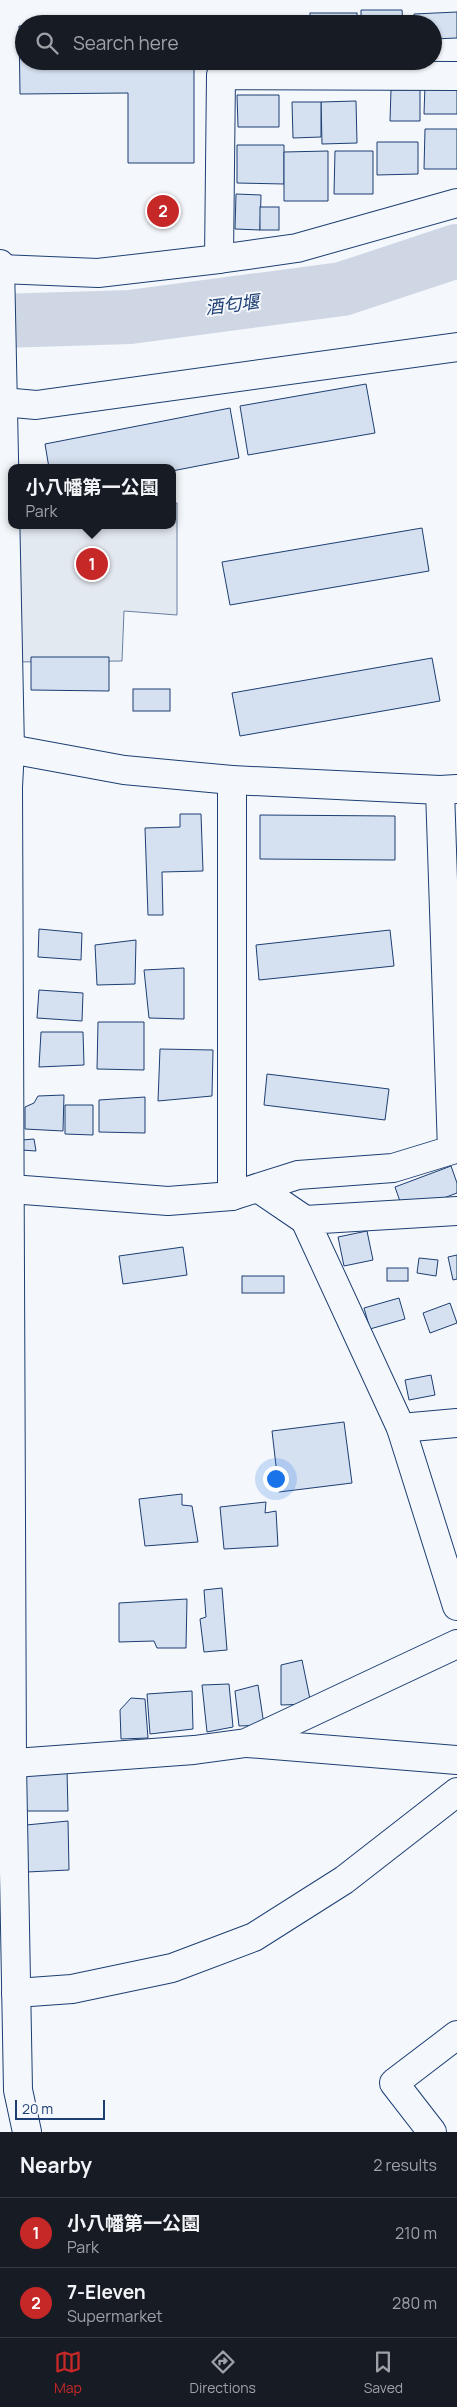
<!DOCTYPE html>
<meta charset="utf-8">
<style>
body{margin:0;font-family:Manrope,"Noto Sans JP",sans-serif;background:#20242c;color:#f1f3f6}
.scale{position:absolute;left:15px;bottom:12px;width:90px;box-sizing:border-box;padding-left:5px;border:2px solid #1d3f73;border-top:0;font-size:14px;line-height:18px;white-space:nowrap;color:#1d3f73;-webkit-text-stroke:4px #f4f7fb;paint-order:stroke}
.you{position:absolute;left:275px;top:1478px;width:18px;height:18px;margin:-12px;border:4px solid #fff;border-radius:50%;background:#1a73e8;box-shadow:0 0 0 8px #1a73e833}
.badge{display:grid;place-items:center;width:32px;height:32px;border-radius:50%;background:#c62828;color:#fff;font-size:16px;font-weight:700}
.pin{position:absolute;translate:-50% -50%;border:2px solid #fff;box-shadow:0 1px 5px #0006}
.popup{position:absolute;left:8px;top:464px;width:168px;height:65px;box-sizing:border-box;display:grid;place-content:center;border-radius:10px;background:#171b24;filter:drop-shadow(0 1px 4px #0005);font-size:16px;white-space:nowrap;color:#9ea1a6}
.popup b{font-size:19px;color:#f1f3f6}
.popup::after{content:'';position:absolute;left:50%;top:100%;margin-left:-10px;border:10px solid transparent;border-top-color:#171b24}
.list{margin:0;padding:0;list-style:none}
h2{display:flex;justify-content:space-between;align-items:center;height:65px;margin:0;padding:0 20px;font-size:21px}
h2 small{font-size:16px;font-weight:400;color:#9ea1a6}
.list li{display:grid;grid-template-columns:32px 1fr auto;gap:15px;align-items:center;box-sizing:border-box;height:70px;padding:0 20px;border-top:1px solid #363941}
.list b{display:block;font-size:19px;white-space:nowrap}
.list p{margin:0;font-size:16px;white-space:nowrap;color:#9ea1a6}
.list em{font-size:16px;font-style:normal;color:#9ea1a6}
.icon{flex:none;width:28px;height:28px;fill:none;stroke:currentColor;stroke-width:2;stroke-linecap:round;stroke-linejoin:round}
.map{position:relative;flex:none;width:457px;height:2132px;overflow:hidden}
.search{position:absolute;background:#171b24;box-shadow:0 1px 4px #0004;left:15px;right:15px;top:15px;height:55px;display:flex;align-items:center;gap:12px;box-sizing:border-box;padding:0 18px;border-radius:28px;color:#9ea1a6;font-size:19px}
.sheet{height:205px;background:#171b24}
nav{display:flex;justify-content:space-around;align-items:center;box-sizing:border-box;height:70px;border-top:1px solid #363941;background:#171b24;font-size:14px;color:#9ea1a6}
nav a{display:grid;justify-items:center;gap:2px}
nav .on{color:#c62828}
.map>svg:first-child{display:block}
.green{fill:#e3e9f0;stroke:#687fa3}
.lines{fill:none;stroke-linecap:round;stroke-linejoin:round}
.river{stroke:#cfd7e4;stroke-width:54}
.building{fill:#d5e0f0;stroke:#1d3f73}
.minor-casing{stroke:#1d3f73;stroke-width:30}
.minor{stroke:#f4f7fb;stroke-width:28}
.labels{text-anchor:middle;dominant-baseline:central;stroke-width:4;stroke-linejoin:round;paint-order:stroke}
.water-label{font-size:18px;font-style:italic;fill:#1d3f73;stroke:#f4f7fb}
</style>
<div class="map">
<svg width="457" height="2132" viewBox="0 0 457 2132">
<rect width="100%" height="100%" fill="#f4f7fb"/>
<polygon class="green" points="172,503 177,503 177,615 124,611 122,661 8,662 12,525 172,525"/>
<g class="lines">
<polyline class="river" points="0,321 130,317 342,289 457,251"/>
</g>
<g class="building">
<polygon points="361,10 402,10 403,24 361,24"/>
<polygon points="457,12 457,38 433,39 433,24 414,24 414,14"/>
<rect x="310" y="13" width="47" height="11"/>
<polygon points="264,19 291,19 291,24 259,24 264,23"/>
<polygon points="251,21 251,24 217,24 217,22"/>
<polygon points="19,26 24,26 24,61 194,61 194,163 128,163 128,93 20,94"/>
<polygon points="425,85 457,86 457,114 424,114"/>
<polygon points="391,90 420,90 420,121 390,121"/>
<polygon points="237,95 279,95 279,127 238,127"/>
<polygon points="356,101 357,143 322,144 321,102"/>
<polygon points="292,102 321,102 321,137 293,138"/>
<polygon points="425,129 457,129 457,169 424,169"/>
<polygon points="377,142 418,142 418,174 377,175"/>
<polygon points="237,145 284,145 284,184 237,183"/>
<polygon points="328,151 328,201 284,201 284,152"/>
<polygon points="335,151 373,151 373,194 334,194"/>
<polygon points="236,194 261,195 260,230 235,229"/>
<rect x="260" y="207" width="19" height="23"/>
<polygon points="366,384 375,433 248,455 240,406"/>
<polygon points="230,408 239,458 172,471 172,468 49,468 45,444"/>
<polygon points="422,528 429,571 230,605 222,562"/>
<polygon points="31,657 109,657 109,691 31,690"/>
<polygon points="432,658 440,701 240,736 232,693"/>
<rect x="133" y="689" width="37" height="22"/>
<polygon points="180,814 201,814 203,871 162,872 163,915 148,915 145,828 180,827"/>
<polygon points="260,815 395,816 395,860 260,859"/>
<polygon points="39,929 82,933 81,960 38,957"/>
<polygon points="390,930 394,966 259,980 256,945"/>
<polygon points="136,940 135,984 97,985 95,945"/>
<polygon points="184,968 184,1019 149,1018 144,970"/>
<polygon points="39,990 83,993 82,1021 37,1018"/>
<polygon points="98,1022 144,1022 144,1070 97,1069"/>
<polygon points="41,1032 83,1032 84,1065 39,1067"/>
<polygon points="160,1049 213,1050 212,1096 158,1101"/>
<polygon points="267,1074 389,1089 385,1120 264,1105"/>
<polygon points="64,1095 63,1131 25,1129 25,1107 34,1103 38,1096"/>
<polygon points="145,1097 145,1133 99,1132 99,1100"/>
<polygon points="65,1105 93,1105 93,1135 65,1134"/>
<polygon points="34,1139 36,1151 21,1150 22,1140"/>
<polygon points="451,1166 457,1183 457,1193 404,1213 395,1187"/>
<polygon points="367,1231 373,1260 344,1266 338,1237"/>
<polygon points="183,1247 187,1275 123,1284 119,1256"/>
<polygon points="457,1255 457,1279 453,1280 448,1257"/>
<polygon points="419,1258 438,1260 436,1276 417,1273"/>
<rect x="387" y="1268" width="21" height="13"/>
<rect x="242" y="1276" width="42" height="17"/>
<polygon points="399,1298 405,1319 370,1329 364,1308"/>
<polygon points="450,1303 457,1323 430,1333 423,1313"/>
<polygon points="431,1375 435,1395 409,1400 405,1380"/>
<polygon points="344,1422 352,1483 279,1492 272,1431"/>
<polygon points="182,1494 182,1505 192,1506 198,1542 145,1546 139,1499"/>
<polygon points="266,1502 265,1513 276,1511 278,1546 224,1549 220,1507"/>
<polygon points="222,1588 227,1650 204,1652 200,1619 206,1617 204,1590"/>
<polygon points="187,1599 186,1648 157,1648 154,1641 119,1642 119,1603"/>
<polygon points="302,1660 311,1704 281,1705 281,1665"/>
<polygon points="229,1684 233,1727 207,1732 202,1685"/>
<polygon points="258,1685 264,1725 239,1726 235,1691"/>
<polygon points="192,1691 193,1729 150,1734 147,1694"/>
<polygon points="131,1698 145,1699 148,1738 121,1739 120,1710"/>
<polygon points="67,1770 68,1811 23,1811 22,1773"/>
<polygon points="68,1821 69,1870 27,1872 26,1825"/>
</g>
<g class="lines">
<g class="minor-casing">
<g id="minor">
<polyline points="219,259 221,75 457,76"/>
<polyline points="0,264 10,749 8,787 12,1764 18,2090 27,2132"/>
<polyline points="0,269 98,273 219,259 297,248 457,203"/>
<polyline points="3,402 36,405 457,347"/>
<polyline points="10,749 124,770 232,780 440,790 457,789"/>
<polyline points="232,780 232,1196"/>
<polyline points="258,1188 305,1220"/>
<polyline points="0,1191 11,1189 168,1201 232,1196 298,1175 393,1168 452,1150 440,790"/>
<polyline points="457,1211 305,1220 401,1428 457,1606"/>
<polyline points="401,1428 457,1423"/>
<polyline points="247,1743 457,1760"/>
<polyline points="0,1764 194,1750 246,1743 457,1644"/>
<polyline points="16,1993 72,1989 172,1968 254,1937 344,1880 457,1792"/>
<polyline points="432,2132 394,2083 457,2035"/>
</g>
</g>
<use href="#minor" class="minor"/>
</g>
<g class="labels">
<g class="water-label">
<text transform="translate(232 304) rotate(-7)">酒匂堰</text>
</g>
</g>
</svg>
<div class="scale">20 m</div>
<div class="you"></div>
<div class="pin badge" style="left:92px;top:564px">1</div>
<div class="popup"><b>小八幡第一公園</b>Park</div>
<div class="pin badge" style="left:163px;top:211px">2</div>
<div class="search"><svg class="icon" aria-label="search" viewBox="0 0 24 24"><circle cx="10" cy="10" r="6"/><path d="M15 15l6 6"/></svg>Search here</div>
</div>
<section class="sheet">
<h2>Nearby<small>2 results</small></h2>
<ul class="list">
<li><span class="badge">1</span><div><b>小八幡第一公園</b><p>Park</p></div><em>210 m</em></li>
<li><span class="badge">2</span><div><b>7-Eleven</b><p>Supermarket</p></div><em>280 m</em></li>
</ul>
</section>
<nav>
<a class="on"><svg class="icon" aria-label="map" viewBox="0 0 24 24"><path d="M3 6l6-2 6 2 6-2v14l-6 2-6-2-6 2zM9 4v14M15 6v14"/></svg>Map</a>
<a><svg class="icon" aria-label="directions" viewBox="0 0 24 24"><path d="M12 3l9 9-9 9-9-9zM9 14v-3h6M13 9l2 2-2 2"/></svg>Directions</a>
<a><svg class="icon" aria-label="saved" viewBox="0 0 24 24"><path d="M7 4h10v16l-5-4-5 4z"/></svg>Saved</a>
</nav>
